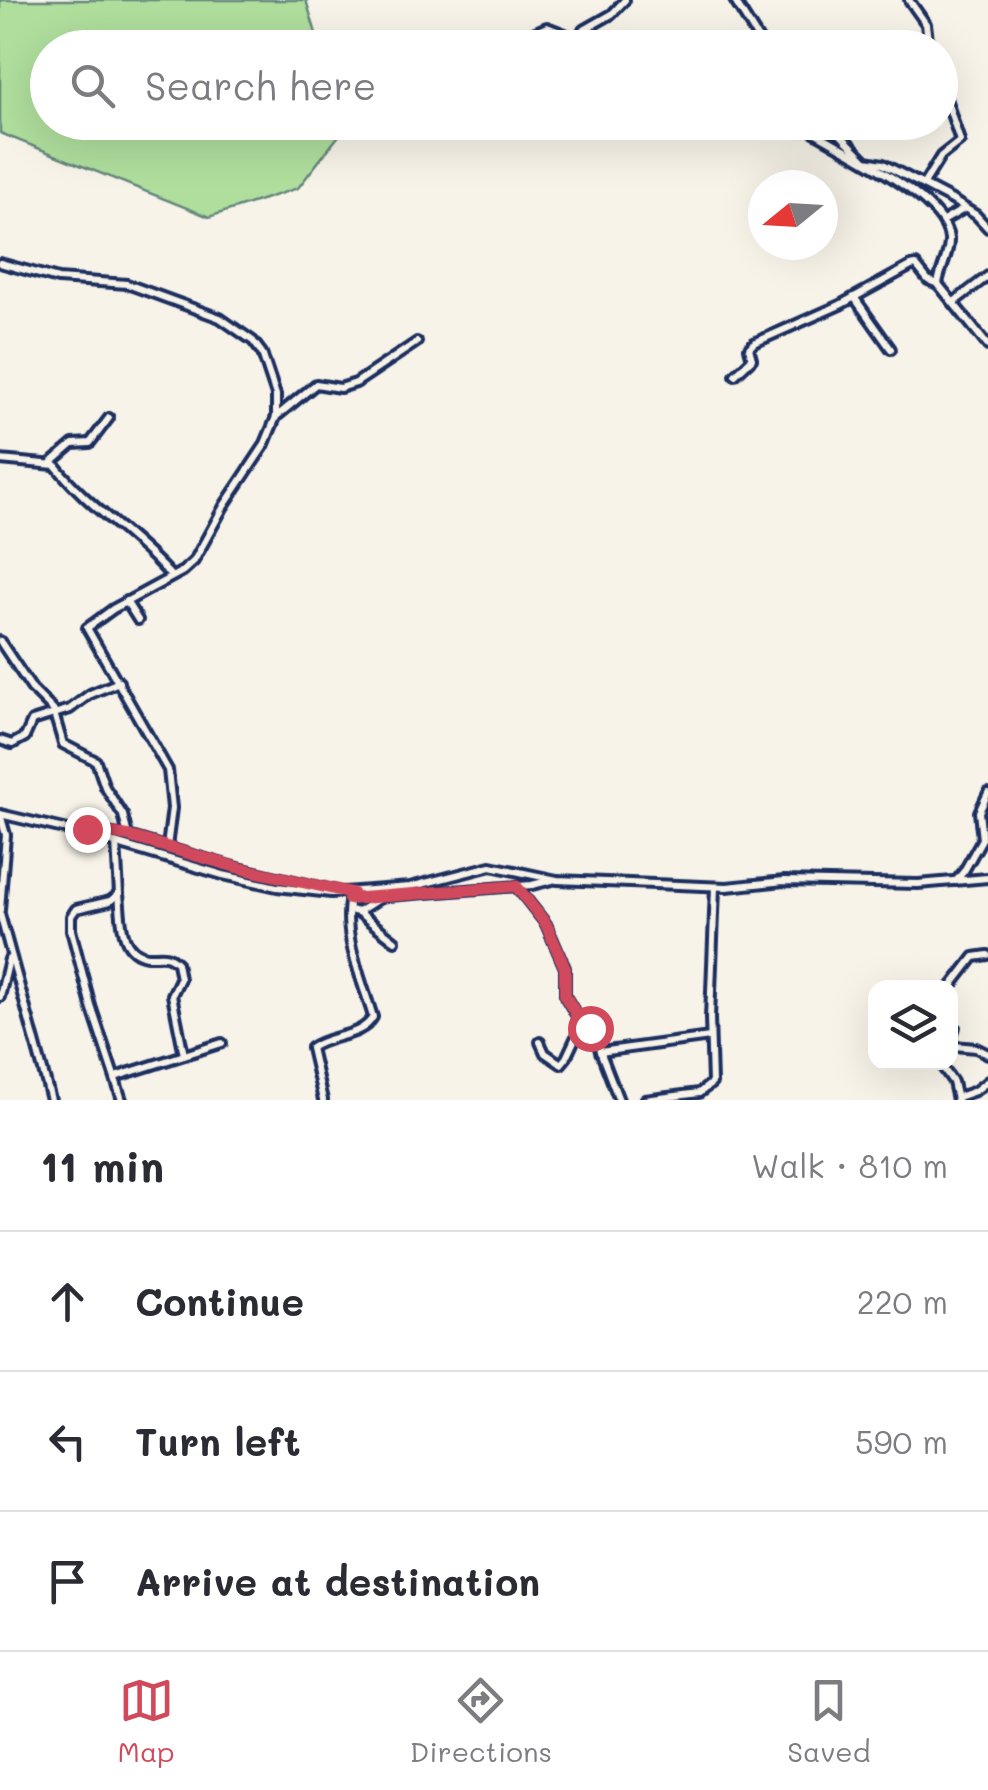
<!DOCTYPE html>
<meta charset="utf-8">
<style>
body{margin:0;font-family:Mali,sans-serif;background:#f7f7f7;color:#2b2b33}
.controls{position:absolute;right:30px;bottom:30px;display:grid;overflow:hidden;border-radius:20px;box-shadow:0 10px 40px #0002}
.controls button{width:90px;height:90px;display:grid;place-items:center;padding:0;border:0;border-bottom:2px solid #e1e1e2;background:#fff;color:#2b2b33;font:50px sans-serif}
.compass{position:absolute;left:748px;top:170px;width:90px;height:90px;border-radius:50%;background:#fff;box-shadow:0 10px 40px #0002;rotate:252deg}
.stop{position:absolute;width:30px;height:30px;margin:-22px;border:8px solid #d1495b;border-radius:50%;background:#fff}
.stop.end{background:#d1495b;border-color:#fff;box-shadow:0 2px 10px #0008}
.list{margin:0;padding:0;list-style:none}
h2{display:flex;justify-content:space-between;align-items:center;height:130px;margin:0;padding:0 40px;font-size:42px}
h2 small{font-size:32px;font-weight:400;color:#7c7c81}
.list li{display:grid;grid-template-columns:65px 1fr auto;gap:30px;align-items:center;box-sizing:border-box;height:140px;padding:0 40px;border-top:2px solid #e1e1e2}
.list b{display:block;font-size:38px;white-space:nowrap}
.list em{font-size:32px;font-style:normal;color:#7c7c81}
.icon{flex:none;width:55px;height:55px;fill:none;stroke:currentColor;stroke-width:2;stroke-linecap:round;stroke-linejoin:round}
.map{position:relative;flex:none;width:988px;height:1100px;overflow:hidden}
.search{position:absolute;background:#fff;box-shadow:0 10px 40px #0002;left:30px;right:30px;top:30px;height:110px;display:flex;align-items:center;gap:25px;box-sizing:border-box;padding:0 35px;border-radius:55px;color:#7c7c81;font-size:38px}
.sheet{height:550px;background:#fff}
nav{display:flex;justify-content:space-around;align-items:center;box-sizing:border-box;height:140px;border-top:2px solid #e1e1e2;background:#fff;font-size:28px;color:#7c7c81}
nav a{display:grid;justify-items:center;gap:5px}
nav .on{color:#d1495b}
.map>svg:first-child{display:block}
.green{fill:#afde9d;stroke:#65867e;stroke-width:2.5}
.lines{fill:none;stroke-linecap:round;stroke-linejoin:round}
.minor-casing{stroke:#1b2f5e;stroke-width:14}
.minor{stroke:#f7f3e8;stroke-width:6}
.route{stroke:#d1495b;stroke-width:12}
</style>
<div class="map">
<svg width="988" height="1100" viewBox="0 0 988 1100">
<rect width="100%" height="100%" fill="#f7f3e8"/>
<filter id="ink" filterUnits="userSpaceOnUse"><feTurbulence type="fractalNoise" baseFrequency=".01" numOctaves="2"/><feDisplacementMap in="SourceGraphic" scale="20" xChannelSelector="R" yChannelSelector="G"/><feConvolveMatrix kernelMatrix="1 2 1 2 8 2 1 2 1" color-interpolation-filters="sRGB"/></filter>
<g filter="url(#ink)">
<polygon class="green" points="0,0 306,0 320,47 48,48 48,122 342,122 344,129 298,188 209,217 0,133"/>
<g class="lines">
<g class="minor-casing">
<g id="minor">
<polyline points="734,0 764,48"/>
<polyline points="909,0 926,24 929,48"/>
<polyline points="579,45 582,31 612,14 625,0"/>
<polyline points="500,48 547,27 565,34 581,48"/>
<polyline points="659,48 673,48"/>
<path d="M 798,122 C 833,146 945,195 949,239 C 950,254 940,269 938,284 L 988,346"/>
<polyline points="828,122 866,161 883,164 952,200 976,215 988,228"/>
<polyline points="923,185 941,156 960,141 940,80"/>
<polyline points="943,221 964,209"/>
<polyline points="0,263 58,279 127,284 220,318 253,341 262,353 276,395 276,417 264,446 224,506 194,561 183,571 113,609 87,628 168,770 172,808 167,847"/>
<polyline points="854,297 891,349"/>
<polyline points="954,302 988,276"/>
<polyline points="735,375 752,359 749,348 754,343 840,305 911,266 916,265 928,280 938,284"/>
<polyline points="277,416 316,384 340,388 356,383 417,342"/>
<path d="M 0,460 L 55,465 C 89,508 135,535 171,576"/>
<polyline points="51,463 73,444 90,443 109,418"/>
<polyline points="126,601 138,620"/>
<polyline points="0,641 32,689 53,710 63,744 96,761 105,787 123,815 128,836"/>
<polyline points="0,740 12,744 25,737 32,721 70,709 90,694 119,682"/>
<polyline points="0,814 81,833 223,875 277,887 331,893 410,887 491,866 557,880 727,887 784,881 918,884 988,878"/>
<polyline points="77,830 128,836 226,865 336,891"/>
<polyline points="116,843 119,894 110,901 76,909 71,916 71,930 91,1006 122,1100"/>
<polyline points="956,881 964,871 982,839 979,812 988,793"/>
<polyline points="516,886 546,924 565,968 565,996 581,1023 592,1030 619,1100"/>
<path d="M 119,895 C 122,916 118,952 147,956 C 160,957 166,952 177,963 L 180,979 L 172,995 L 184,1055"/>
<polyline points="349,899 532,885 552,880"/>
<polyline points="0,910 6,835 0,814"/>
<polyline points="349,910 358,912 395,941"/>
<polyline points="358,912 386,894"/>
<polyline points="0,914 51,1100"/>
<polyline points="950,988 974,957 988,955"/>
<polyline points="0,997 9,959"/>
<polyline points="950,1020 955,1027 951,1039 954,1046 976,1048 988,1054"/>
<polyline points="540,1042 545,1053 561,1064 566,1058 582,1024"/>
<polyline points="600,1052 710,1037"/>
<polyline points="939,1062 953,1082 957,1100"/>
<polyline points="115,1077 222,1043"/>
<polyline points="958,1097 975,1091 988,1081"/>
<path d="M 323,1100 L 311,1048 C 330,1034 361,1038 373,1017 C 362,980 340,932 351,893"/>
<polyline points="645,1100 699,1093 712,1083 710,1018 715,887"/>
</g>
</g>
<use href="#minor" class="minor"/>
</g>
</g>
<g class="lines" filter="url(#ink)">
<polyline class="route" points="87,829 128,836 240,868 352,893 349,899 516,886 546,924 565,968 565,996 581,1022 590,1028"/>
</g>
</svg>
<div class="controls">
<button><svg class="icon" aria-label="layers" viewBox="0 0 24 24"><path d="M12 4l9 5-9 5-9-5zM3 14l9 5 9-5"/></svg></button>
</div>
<svg class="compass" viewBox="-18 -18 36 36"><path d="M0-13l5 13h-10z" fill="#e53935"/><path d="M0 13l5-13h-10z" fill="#7c7c81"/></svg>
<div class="stop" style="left:590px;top:1028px"></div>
<div class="stop end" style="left:87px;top:829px"></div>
<div class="search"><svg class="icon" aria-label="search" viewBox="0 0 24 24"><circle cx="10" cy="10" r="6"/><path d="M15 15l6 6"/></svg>Search here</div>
</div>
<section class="sheet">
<h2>11 min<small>Walk · 810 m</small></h2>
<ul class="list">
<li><svg class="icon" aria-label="ahead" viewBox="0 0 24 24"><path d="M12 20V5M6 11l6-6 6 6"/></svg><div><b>Continue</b></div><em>220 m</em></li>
<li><svg class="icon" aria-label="left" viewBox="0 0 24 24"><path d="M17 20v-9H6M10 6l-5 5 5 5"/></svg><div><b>Turn left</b></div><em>590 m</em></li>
<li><svg class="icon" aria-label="arrive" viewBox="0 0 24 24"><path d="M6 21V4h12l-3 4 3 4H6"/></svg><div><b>Arrive at destination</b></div></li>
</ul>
</section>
<nav>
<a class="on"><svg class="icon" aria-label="map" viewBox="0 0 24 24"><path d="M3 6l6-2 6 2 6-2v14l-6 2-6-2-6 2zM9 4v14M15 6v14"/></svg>Map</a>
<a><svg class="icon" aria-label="directions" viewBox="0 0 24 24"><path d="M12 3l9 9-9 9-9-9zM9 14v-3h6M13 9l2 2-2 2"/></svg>Directions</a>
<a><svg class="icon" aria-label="saved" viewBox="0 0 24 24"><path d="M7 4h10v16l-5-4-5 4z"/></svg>Saved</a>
</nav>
